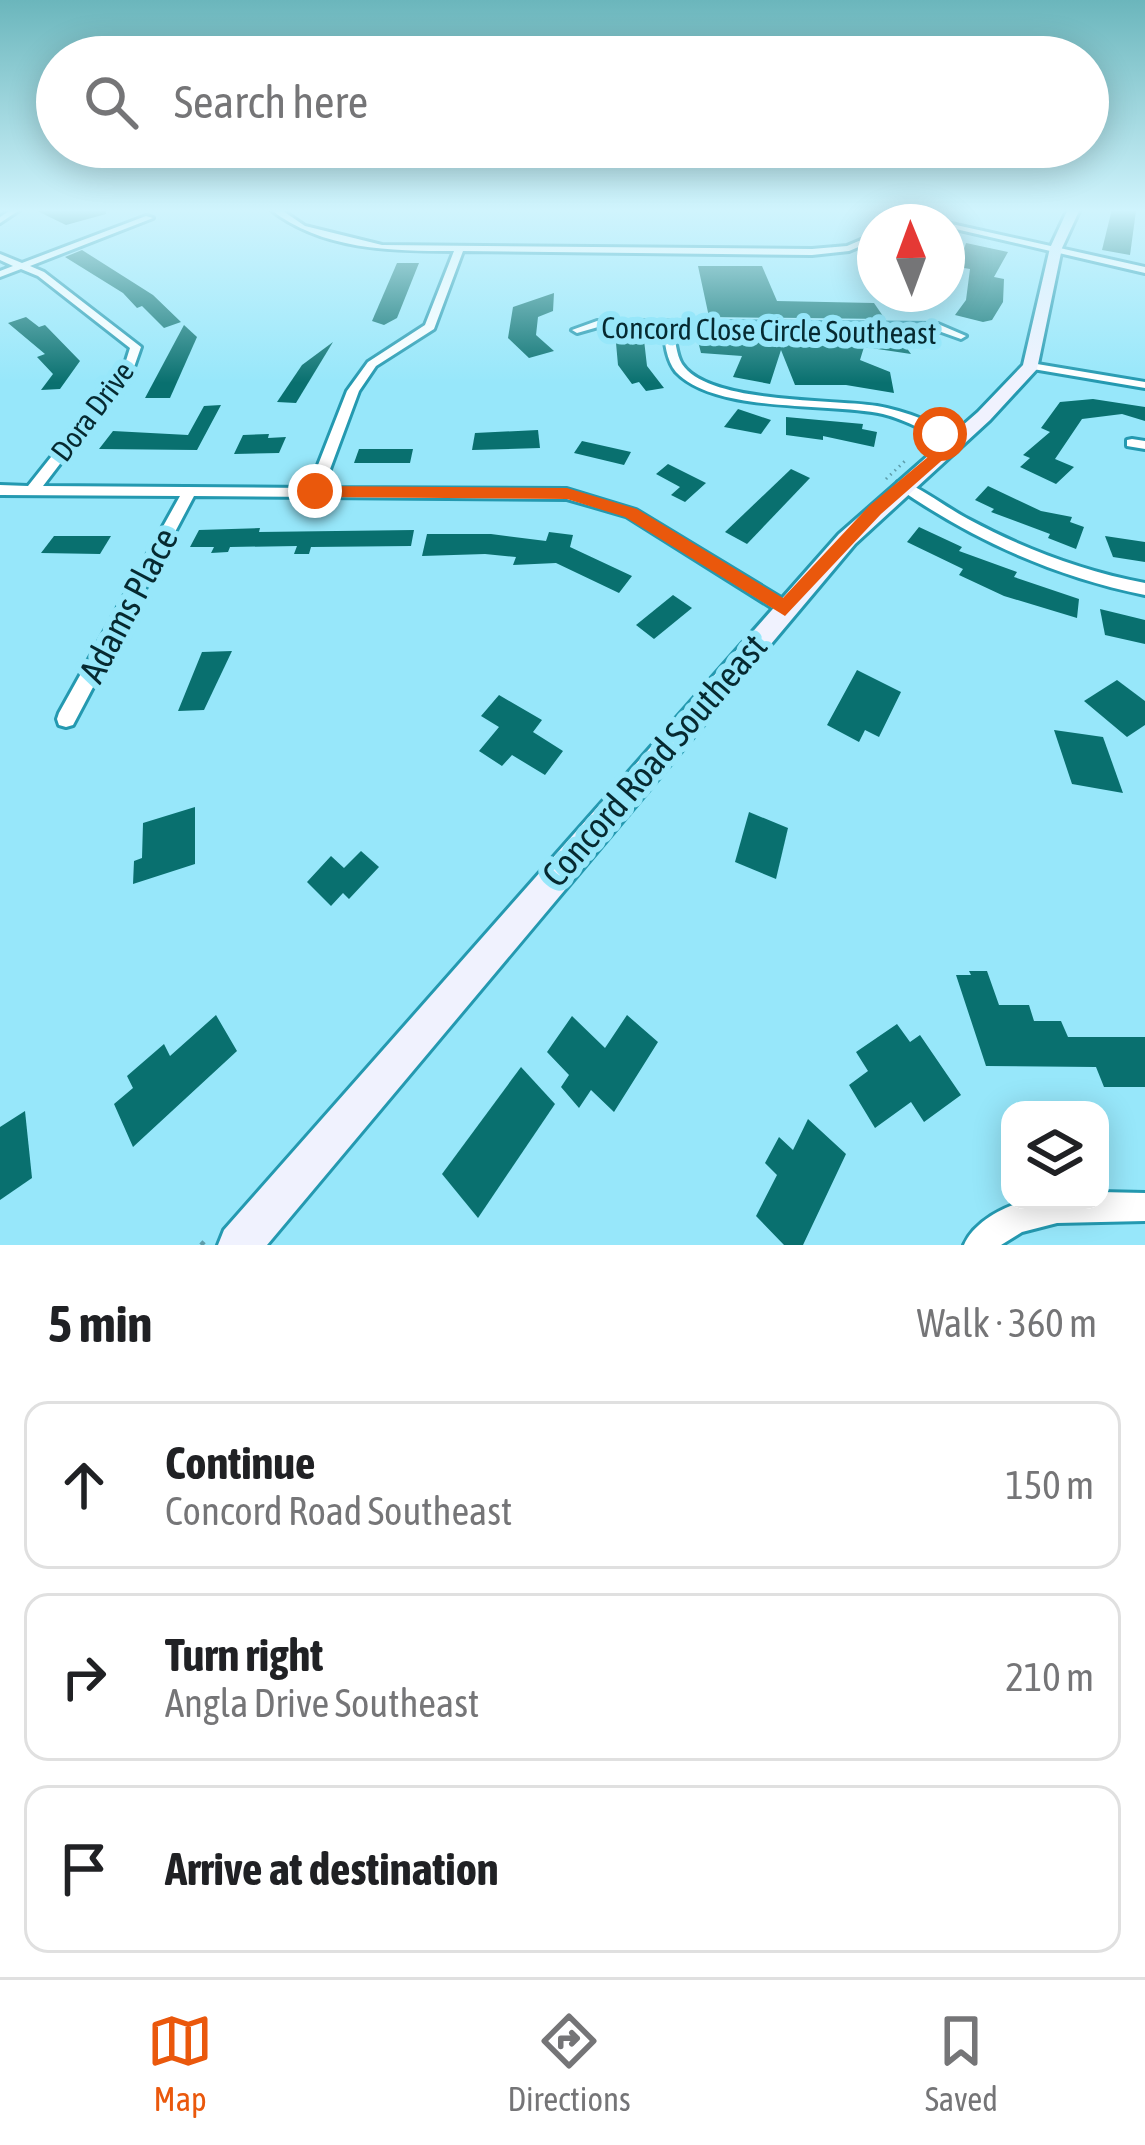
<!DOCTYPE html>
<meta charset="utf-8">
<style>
body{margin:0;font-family:"Asap Condensed",sans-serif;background:#f2f2f2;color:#202124}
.controls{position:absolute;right:36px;bottom:36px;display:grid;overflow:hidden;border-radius:24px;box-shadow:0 6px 30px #0003}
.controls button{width:108px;height:108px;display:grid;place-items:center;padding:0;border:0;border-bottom:3px solid #e0e0e0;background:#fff;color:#202124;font:60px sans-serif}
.compass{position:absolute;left:857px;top:204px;width:108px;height:108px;border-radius:50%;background:#fff;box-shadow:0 6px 30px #0003;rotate:359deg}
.stop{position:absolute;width:36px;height:36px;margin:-27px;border:9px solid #ea580c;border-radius:50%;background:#fff}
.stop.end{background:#ea580c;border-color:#fff;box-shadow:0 3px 12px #0008}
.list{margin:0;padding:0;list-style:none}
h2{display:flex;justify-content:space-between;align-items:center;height:156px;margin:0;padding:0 48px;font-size:51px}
h2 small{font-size:39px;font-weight:400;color:#757577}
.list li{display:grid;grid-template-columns:78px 1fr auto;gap:36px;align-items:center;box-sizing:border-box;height:168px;margin:0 24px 24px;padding:0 24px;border:3px solid #e0e0e0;border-radius:24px}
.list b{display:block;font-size:45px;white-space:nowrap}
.list p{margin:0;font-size:39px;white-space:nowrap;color:#757577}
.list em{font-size:39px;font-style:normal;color:#757577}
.icon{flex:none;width:66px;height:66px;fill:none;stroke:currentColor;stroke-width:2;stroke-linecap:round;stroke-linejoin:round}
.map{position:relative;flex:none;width:1145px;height:1245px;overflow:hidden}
.search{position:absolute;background:#fff;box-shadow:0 6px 30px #0003;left:36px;right:36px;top:36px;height:132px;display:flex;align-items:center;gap:30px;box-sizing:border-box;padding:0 42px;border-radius:66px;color:#757577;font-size:45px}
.sheet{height:732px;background:#fff}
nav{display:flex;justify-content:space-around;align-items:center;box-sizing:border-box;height:168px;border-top:3px solid #e0e0e0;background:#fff;font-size:33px;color:#757577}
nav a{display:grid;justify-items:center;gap:6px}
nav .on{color:#ea580c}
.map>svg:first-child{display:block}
.building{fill:#09706f}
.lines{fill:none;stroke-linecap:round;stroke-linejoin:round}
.street-casing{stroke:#2499b0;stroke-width:6}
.secondary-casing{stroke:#2499b0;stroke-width:6}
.path-far1{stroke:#5e9dab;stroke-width:3;stroke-dasharray:1.5 4.5;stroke-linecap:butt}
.path{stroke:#5e9dab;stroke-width:4.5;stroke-dasharray:4.5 14;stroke-linecap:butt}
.street{fill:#fff;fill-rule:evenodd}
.secondary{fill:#f0f2fe;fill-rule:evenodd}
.route{fill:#ea580c}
.labels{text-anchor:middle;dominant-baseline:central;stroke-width:12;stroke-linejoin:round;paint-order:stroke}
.far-street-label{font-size:30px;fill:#062a31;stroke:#97e7fa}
.street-label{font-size:36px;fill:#062a31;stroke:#97e7fa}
</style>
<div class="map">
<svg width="1145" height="1245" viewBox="0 0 1145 1245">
<rect width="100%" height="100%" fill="#97e7fa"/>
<g class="building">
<polygon points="33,209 106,209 106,214 66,225"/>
<polygon points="1112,209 1136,211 1130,255 1102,250"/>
<polygon points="966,243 1008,252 994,277 1004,279 1003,302 992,320 983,322 955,315 966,300 970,269 958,267"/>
<polygon points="82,250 153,295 181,322 164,328 142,306 137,308 123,293 65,257"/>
<polygon points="397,263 419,263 397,318 384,325 372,321"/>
<polygon points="698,266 762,266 777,301 874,303 885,319 709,317"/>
<polygon points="554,293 553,311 538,317 536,335 554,351 529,358 508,338 513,307"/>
<polygon points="26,317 39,327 45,325 80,361 60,389 41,390 53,374 37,357 45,354 8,323"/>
<polygon points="184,325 197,337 170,398 145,398"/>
<polygon points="712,333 896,333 911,354 864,347 860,360 890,372 894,393 846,385 795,385 781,350 770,384 733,377 742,356 701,353 697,337 713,337"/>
<polygon points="624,340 644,340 647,366 664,388 646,391 639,382 632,384 618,365 616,343"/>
<polygon points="333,342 296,403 277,402 302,365"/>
<polygon points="1093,399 1145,407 1145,421 1122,414 1082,419 1055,459 1074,467 1056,484 1020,467 1030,458 1023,455 1050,432 1041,428 1060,402"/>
<polygon points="221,405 197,450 99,449 113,431 188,435 204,406"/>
<polygon points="738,409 771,420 761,434 724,427"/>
<polygon points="786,417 863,424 862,429 877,432 874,447 823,436 823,440 786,435"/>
<polygon points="538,430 540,448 472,450 475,433"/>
<polygon points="269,434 268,438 286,437 279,453 234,454 243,435"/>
<polygon points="582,441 631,452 624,465 574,453"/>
<polygon points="359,449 413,449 410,463 354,463"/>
<polygon points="668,464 706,483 685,502 671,495 680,487 656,474"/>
<polygon points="791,469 810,478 747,544 725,532"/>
<polygon points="988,486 1041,511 1072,517 1070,522 1084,527 1076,549 1048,538 1050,534 991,512 994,509 975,500"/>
<polygon points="919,527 962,547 959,551 1017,572 1014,577 1079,599 1077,618 1004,596 959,575 963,569 907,542"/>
<polygon points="260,528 259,532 414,530 411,546 311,547 309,554 294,554 297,546 230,547 228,552 211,553 214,547 190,547 199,530"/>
<polygon points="549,532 573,535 570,547 632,576 619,593 556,563 513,565 516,557 485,554 422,556 427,534 491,534 546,541"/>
<polygon points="54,536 111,536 100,554 41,553"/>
<polygon points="1105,536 1145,542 1145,562 1113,557"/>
<polygon points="673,595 692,608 654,639 636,625"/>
<polygon points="1100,609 1145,620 1145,644 1105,635"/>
<polygon points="232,651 204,710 178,711 202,652"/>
<polygon points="857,670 901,692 879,737 865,730 859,742 827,725"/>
<polygon points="1117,680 1145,701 1145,725 1127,737 1084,701"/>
<polygon points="499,695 542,720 533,732 563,751 545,775 512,755 502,766 479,751 499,727 481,716"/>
<polygon points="1054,730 1103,737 1123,793 1072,784"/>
<polygon points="195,807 195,864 133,884 134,861 142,858 143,823"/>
<polygon points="749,812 788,828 776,879 735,862"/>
<polygon points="361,851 379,867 349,899 343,893 331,906 307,882 331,856 344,868"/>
<polygon points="969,971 987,971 999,1005 1029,1005 1034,1021 1061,1021 1068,1037 1145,1037 1145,1087 1104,1087 1096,1067 986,1066 956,975 971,975"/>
<polygon points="216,1015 237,1051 133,1147 114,1104 133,1088 127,1076 164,1044 170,1056"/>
<polygon points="627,1015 658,1042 614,1112 591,1090 579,1108 561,1087 569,1075 547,1052 572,1016 605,1048"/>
<polygon points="897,1024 910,1042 920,1035 961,1095 924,1122 911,1102 875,1128 849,1085 868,1071 856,1052"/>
<polygon points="521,1067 555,1104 478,1218 442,1174"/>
<polygon points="25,1111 32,1178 0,1200 0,1127"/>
<polygon points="808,1119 846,1154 803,1245 784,1245 756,1216 777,1175 765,1163 779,1137 793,1150"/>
</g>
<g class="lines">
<g class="street-casing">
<g id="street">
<polygon points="12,209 21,209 0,223 0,217"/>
<path d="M 270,209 L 280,209 L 305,226 L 382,245 L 812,249 L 847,246 L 875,234 L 875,240 L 849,251 L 812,255 L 463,251 L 434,329 L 376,366 L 359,391 L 323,488 L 567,489 L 636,510 L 791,604 L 793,608 L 791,612 L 779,612 L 626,516 L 567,499 L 194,496 L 73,725 L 66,727 L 59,725 L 57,719 L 59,713 L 180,496 L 0,495 L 0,485 L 28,486 L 125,364 L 130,348 L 38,276 L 21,269 L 0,277 L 0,271 L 13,266 L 0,260 L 0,254 L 22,263 L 146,216 L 153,218 L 30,266 L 44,272 L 141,347 L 134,367 L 43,486 L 309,488 L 347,391 L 368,362 L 425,325 L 454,251 C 391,251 321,250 270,209 Z"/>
<polygon points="873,209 888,209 937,222 922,222"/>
<polygon points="947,223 1145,267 1145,273 947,227"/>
<path d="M 597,321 L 938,324 L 966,336 L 961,339 L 933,329 L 674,328 C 675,339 676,354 682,364 C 708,404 832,399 877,406 C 906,411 939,424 962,441 L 956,445 L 951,444 C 929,433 907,420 883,414 C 828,402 716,414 676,372 C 666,360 665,342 663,328 L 598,327 L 577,333 L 572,330 Z"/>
<polygon points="1031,363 1145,382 1145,388 1027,368 1025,366"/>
<polygon points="1132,439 1145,441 1145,449 1127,446 1127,440"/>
<path d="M 903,481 C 925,491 946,507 968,519 C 1024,549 1082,571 1145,583 L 1145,595 C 1056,577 973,540 898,488 L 898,482 Z"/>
<path d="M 1100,1192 L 1145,1193 L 1145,1221 L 1057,1223 L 1022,1232 L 1001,1245 L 964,1245 C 974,1222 1005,1205 1029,1201 C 1051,1196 1078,1200 1100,1200 Z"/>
</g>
</g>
<g class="secondary-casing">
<polygon id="secondary" points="1068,209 1080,209 1062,248 1037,369 990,420 855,544 267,1245 218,1245 224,1230 839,534 978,412 1023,365 1050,248"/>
</g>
<polyline class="path-far1" points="886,479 905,461"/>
<polyline class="path" points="201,1245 212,1233"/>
<use href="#street" class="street"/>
<use href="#secondary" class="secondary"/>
</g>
<linearGradient id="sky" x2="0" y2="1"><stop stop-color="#6bb6bc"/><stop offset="0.55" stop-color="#d0f4fd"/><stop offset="1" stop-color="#d0f4fd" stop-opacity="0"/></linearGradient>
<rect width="1145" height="383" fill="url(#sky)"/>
<polygon class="route" points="940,429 964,441 881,514 785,616 625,517 567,499 315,497 307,491 315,486 567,488 637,509 783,598 869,506 946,442 932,434"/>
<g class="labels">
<g class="far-street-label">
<text transform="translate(769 330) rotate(1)">Concord Close Circle Southeast</text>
<text transform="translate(92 411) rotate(-53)">Dora Drive</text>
</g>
<g class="street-label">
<text transform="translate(128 605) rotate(-62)">Adams Place</text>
<text transform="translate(654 760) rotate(-49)">Concord Road Southeast</text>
</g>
</g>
</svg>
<div class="controls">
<button><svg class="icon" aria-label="layers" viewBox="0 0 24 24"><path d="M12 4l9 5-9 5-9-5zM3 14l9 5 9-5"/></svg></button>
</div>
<svg class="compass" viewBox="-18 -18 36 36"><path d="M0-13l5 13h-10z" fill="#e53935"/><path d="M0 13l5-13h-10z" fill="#757577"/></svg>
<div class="stop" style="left:940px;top:434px"></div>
<div class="stop end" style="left:315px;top:491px"></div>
<div class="search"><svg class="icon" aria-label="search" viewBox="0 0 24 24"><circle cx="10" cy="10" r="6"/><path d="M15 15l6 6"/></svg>Search here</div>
</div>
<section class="sheet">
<h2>5 min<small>Walk · 360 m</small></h2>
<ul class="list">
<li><svg class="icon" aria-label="ahead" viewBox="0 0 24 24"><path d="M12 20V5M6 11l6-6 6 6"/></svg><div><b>Continue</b><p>Concord Road Southeast</p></div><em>150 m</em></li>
<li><svg class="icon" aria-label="right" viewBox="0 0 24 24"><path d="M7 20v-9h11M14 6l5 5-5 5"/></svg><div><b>Turn right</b><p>Angla Drive Southeast</p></div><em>210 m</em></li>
<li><svg class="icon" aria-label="arrive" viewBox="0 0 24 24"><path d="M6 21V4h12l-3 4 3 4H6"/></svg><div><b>Arrive at destination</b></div></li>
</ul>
</section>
<nav>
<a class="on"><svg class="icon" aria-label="map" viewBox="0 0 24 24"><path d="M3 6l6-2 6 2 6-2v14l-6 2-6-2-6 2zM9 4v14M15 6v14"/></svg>Map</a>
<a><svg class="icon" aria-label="directions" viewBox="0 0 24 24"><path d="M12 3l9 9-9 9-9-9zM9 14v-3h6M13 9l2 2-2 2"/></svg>Directions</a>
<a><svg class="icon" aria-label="saved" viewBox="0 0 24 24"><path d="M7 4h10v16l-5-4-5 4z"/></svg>Saved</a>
</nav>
